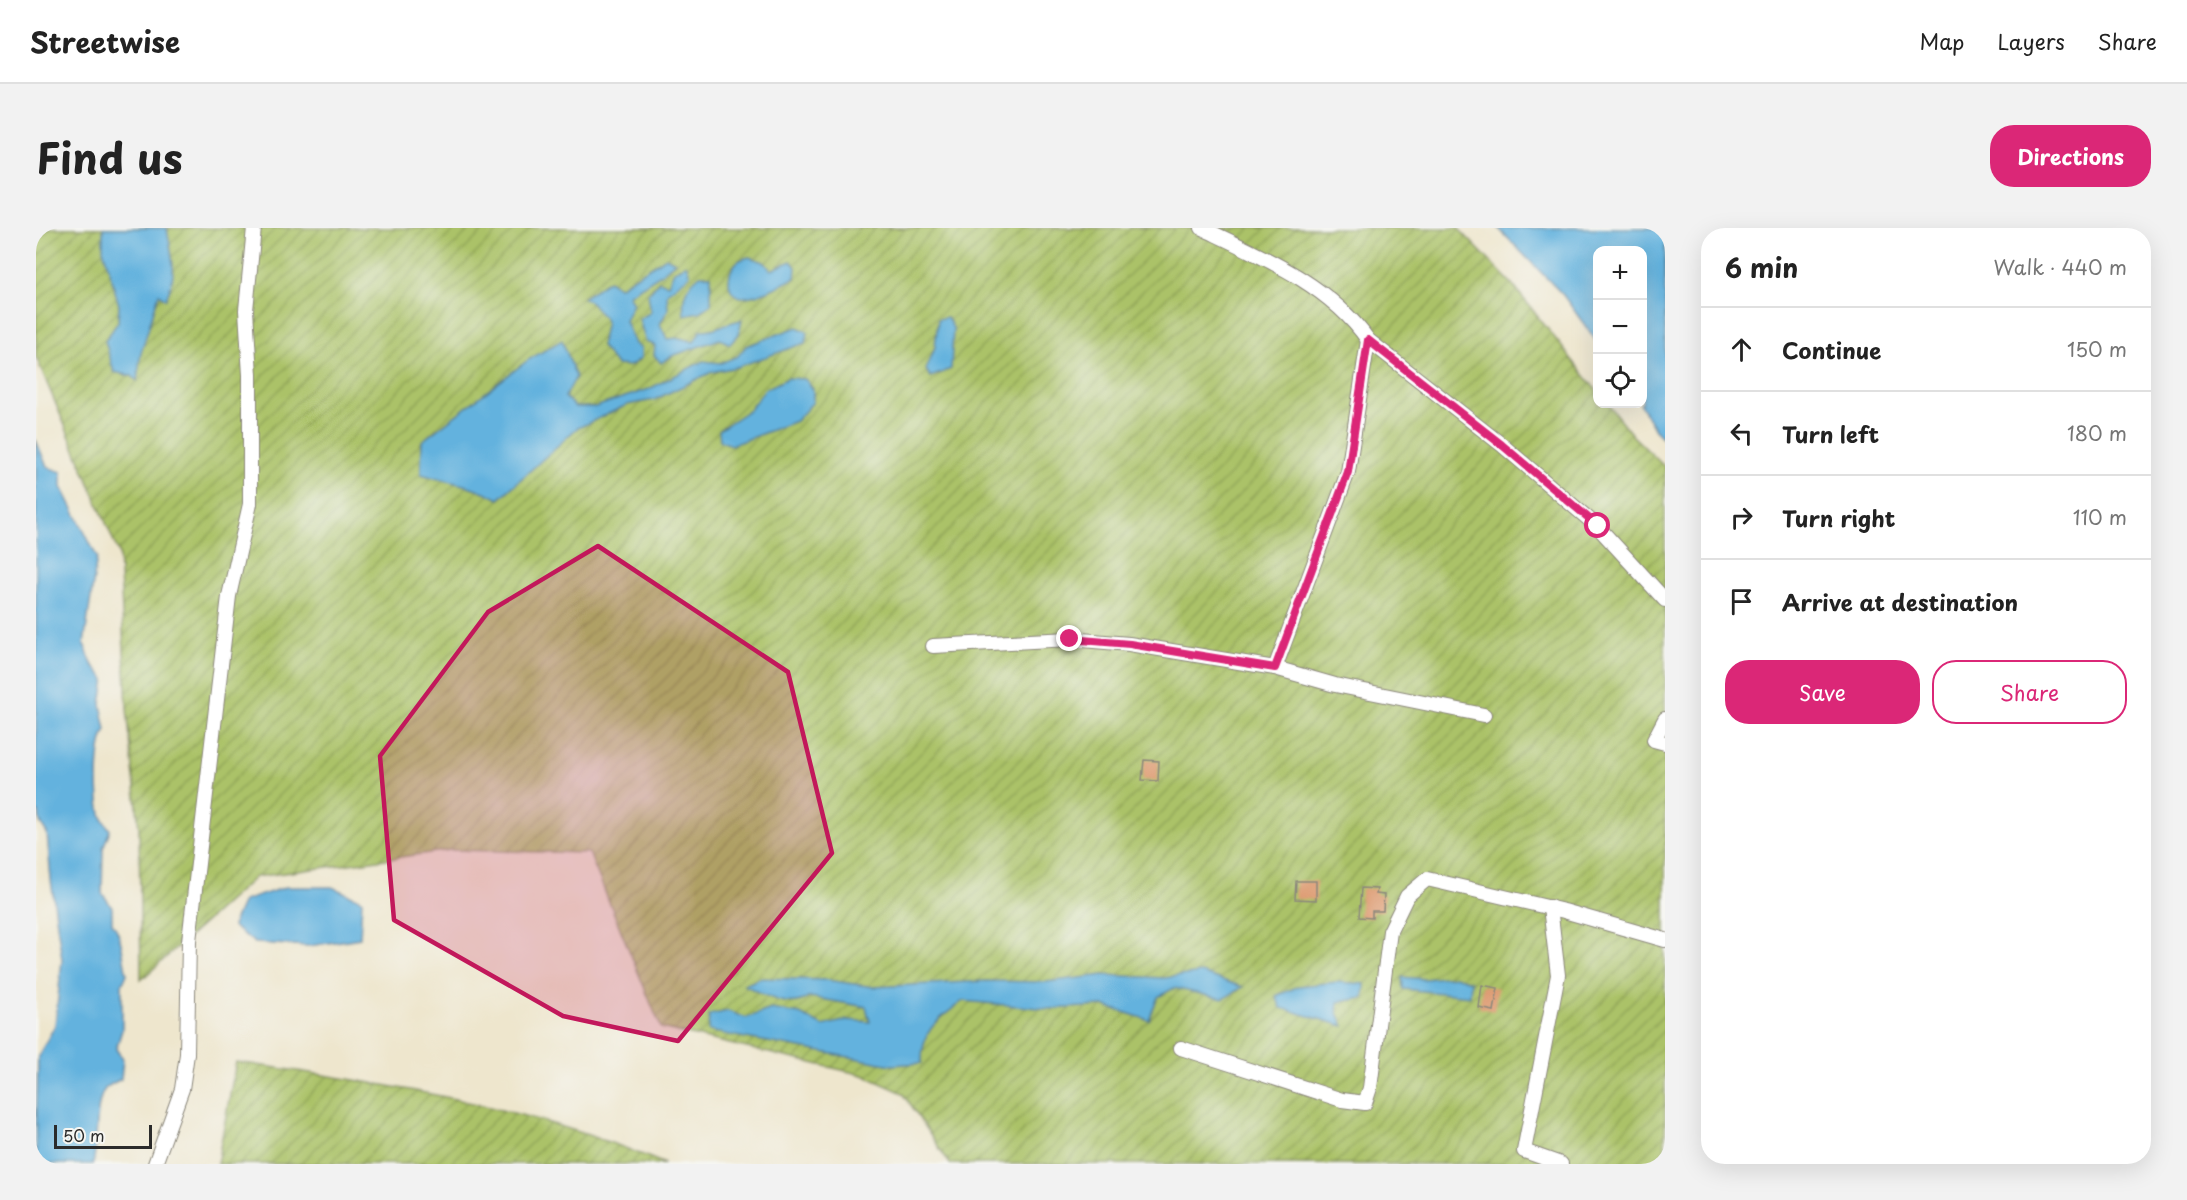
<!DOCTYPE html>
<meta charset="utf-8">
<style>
body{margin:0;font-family:"Playpen Sans",sans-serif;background:#f2f2f2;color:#222}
.controls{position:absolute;right:18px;top:18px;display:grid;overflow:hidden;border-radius:12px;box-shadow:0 6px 24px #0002}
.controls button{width:54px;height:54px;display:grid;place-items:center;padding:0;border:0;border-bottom:2px solid #e0e0e0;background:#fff;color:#222;font:30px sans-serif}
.scale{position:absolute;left:18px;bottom:15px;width:98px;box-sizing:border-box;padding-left:6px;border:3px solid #2b2b2b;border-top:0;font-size:16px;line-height:21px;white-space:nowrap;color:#2b2b2b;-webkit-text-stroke:4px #f6f6f2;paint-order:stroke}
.stop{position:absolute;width:18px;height:18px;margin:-14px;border:4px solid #db2777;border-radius:50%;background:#fff}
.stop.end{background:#db2777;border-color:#fff;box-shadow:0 2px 6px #0008}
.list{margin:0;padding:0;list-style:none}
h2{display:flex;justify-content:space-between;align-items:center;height:78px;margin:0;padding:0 24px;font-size:26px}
h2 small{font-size:20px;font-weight:400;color:#767676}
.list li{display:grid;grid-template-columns:39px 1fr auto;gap:18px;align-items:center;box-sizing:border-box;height:84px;padding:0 24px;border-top:2px solid #e0e0e0}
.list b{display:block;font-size:22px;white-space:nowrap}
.list em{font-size:20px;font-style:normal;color:#767676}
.actions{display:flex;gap:12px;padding:18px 24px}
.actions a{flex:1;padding:14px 0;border:2px solid #db2777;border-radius:24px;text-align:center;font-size:21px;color:#db2777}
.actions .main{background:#db2777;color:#fff}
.icon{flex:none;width:33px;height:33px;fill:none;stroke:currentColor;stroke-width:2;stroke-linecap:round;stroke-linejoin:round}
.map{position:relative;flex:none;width:1629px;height:936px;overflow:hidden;border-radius:24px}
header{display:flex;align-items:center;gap:36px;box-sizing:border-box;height:84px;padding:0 30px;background:#fff;border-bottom:2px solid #e0e0e0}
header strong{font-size:28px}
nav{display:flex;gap:33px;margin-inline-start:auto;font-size:21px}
.intro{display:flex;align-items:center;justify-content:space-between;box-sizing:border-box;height:144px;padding:0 36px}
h1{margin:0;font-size:42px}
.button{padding:15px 27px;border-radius:24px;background:#db2777;color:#fff;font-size:21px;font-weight:700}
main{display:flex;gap:36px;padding:0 36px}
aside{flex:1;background:#fff;border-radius:24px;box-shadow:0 6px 24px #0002}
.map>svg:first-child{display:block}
.garden{fill:url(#garden-furrows);stroke:#6b7649;stroke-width:1.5}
.water{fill:#64b2de;stroke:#486e84;stroke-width:1.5}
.building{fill:#dd9a6f}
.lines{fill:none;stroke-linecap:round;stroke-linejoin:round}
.street-casing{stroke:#8c887c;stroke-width:16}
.street{stroke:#fff;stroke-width:14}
.route{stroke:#db2777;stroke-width:8}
.marked{fill:#c2185b;fill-opacity:0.2;stroke:#c2185b;stroke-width:4.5;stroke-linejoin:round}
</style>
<header>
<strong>Streetwise</strong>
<nav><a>Map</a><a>Layers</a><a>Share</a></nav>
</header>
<div class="intro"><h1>Find us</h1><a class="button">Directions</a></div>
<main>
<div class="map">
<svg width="1629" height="936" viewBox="0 0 1629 936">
<defs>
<pattern id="garden-furrows" width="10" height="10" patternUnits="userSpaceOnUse" patternTransform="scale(1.5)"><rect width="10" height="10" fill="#abc267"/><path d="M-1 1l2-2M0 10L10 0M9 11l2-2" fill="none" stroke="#8b9e55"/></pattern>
</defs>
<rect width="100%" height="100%" fill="#f6f6f2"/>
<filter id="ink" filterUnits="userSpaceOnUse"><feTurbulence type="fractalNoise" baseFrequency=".0167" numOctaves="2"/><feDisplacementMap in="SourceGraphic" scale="12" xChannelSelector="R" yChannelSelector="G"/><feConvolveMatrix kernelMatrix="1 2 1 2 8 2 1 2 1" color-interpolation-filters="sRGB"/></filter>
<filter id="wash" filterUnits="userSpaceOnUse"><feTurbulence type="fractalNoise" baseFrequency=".008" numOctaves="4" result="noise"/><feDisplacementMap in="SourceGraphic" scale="24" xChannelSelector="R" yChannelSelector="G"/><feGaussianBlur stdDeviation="1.35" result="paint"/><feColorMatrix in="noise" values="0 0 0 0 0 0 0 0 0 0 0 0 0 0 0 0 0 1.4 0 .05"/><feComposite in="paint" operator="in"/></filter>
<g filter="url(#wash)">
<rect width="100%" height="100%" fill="#eee6cd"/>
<g class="garden">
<polygon points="0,0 1422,0 1476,56 1561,163 1562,176 1572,176 1597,208 1629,239 1629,936 914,936 867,865 827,847 625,800 553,625 415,622 219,649 105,752 103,600 91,481 83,326 0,129"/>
<path d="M 200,834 C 345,854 493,878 629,936 L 181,936 Z"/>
</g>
<g class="water">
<path d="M 67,0 L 131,0 C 135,29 143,42 130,71 L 123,66 L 105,125 L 101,153 L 96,148 L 78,144 L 69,113 L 82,94 L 83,77 L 67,21 Z"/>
<polygon points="1462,0 1629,0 1629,212 1619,202 1604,176 1606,176 1606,22 1562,22 1561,114 1527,67"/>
<polygon points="630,29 639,34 625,46 592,67 597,75 589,93 599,116 605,120 605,130 594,138 580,137 565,118 570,93 556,75 547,70 573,52 583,59"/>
<path d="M 713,29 L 728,34 L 735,42 L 755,33 L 760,39 L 759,50 C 744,57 727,67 710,69 C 690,71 689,46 700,35 C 703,32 709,30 713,29 Z"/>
<path d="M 650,36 L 654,47 L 631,65 L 632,81 L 624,96 L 631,111 L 644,110 L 658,114 L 665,102 C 680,103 690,94 706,92 L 703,106 L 694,116 L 684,111 L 636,128 L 625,135 L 618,127 L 619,117 L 610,114 L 603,91 L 615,84 L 612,66 L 623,53 L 632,56 L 638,43 Z"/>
<path d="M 664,47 L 675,47 L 675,76 L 663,84 L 648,87 C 646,68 649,59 664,47 Z"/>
<polygon points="911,89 917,100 915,141 895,149 890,142 899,119 902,91"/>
<path d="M 761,99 L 772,104 L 769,115 L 701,139 L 676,144 L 618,172 L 591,177 L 540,201 L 463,271 C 437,256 413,255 385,246 L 386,213 L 492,132 L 526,112 L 540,149 L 529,169 L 539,179 L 559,179 L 613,161 L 667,133 L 685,135 L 702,128 L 710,118 Z"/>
<polygon points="752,150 769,151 777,161 777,174 760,193 696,217 684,213 683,202 713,182 729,161"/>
<path d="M 0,212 L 11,239 L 26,244 L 26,259 L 61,329 L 48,416 L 56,436 L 69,451 L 65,476 L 70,502 C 60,519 61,566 65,586 C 66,592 71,597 74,602 L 67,620 L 66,665 L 76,679 L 76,695 C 86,705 87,731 91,746 L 86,757 L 86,802 L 80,821 L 87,831 L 85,851 C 80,854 72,857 69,861 C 58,874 62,918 57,936 L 0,936 L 2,829 L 19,797 L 26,732 L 15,652 L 11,605 L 4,594 L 3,584 L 0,584 Z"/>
<polygon points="250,659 296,659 326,672 324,710 273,718 219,715 196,698 207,673"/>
<path d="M 1165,745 L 1207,759 L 1187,771 L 1138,760 L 1122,769 L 1113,792 L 1068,778 L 1013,781 L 927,773 C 902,792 885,801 886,835 L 856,837 L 672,803 L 673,787 L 692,783 L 710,790 L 735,781 L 764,786 L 787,798 L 811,792 L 834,794 L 830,779 L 774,769 C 751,783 730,767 708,757 L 725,750 L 791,752 L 838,759 L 950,753 L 1010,754 L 1068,747 L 1128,750 Z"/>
<polygon points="1419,748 1435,753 1434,768 1367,761 1366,749 1388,751"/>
<polygon points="1301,754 1329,756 1328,770 1302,774 1301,783 1308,798 1245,780 1240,768 1263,758"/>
</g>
<g id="blocks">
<g class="building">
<polygon points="1108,532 1123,533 1122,553 1106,552"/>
<polygon points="1260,653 1280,653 1280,672 1259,671"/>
<polygon points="1325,660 1341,661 1340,666 1348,667 1347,683 1336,683 1336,690 1323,689"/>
<polygon points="1446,757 1462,760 1458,783 1443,780"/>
</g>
</g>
</g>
<g filter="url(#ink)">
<use href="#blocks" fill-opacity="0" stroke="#8c887c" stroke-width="1.5"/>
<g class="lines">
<g class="street-casing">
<g id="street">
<path d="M 1166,0 C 1225,28 1294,57 1332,112 L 1466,217 L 1562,299 L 1629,372"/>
<polyline points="897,418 1034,411 1093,416 1239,440 1299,457 1448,487"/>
<polyline points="1239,440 1312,244 1332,112"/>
<polyline points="1629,491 1618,512 1629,515"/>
<polyline points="1514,679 1522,747 1488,923 1525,936"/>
<polyline points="1145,820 1306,872 1329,875 1334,860 1354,703 1371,668 1391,651 1528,683 1629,712"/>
<polyline points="119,936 146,861 151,826 153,713 193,368 214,276 214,147 210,82 218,0"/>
</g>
</g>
<use href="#street" class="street"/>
</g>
</g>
<g class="lines" filter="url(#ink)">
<polyline class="route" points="1034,411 1094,416 1239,440 1312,244 1332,112 1466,217 1562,298"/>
</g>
<path class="marked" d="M 562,318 L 752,444 L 796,625 L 642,813 L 527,788 L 358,692 L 344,528 L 452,384 Z"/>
</svg>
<div class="controls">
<button>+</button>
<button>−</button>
<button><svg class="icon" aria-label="locate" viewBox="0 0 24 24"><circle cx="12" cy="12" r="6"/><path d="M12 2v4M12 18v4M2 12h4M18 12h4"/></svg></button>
</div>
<div class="scale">50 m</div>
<div class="stop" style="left:1562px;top:298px"></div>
<div class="stop end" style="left:1034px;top:411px"></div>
</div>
<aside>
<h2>6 min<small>Walk · 440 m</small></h2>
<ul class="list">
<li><svg class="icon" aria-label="ahead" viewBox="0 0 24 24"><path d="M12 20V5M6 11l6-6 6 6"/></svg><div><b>Continue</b></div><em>150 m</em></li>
<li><svg class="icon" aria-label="left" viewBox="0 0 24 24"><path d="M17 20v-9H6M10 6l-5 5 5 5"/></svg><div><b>Turn left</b></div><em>180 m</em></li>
<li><svg class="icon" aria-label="right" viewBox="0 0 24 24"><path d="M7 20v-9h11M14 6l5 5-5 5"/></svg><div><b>Turn right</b></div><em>110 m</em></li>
<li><svg class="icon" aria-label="arrive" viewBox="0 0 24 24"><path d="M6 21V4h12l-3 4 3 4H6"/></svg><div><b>Arrive at destination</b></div></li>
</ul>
<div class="actions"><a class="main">Save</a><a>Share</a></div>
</aside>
</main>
